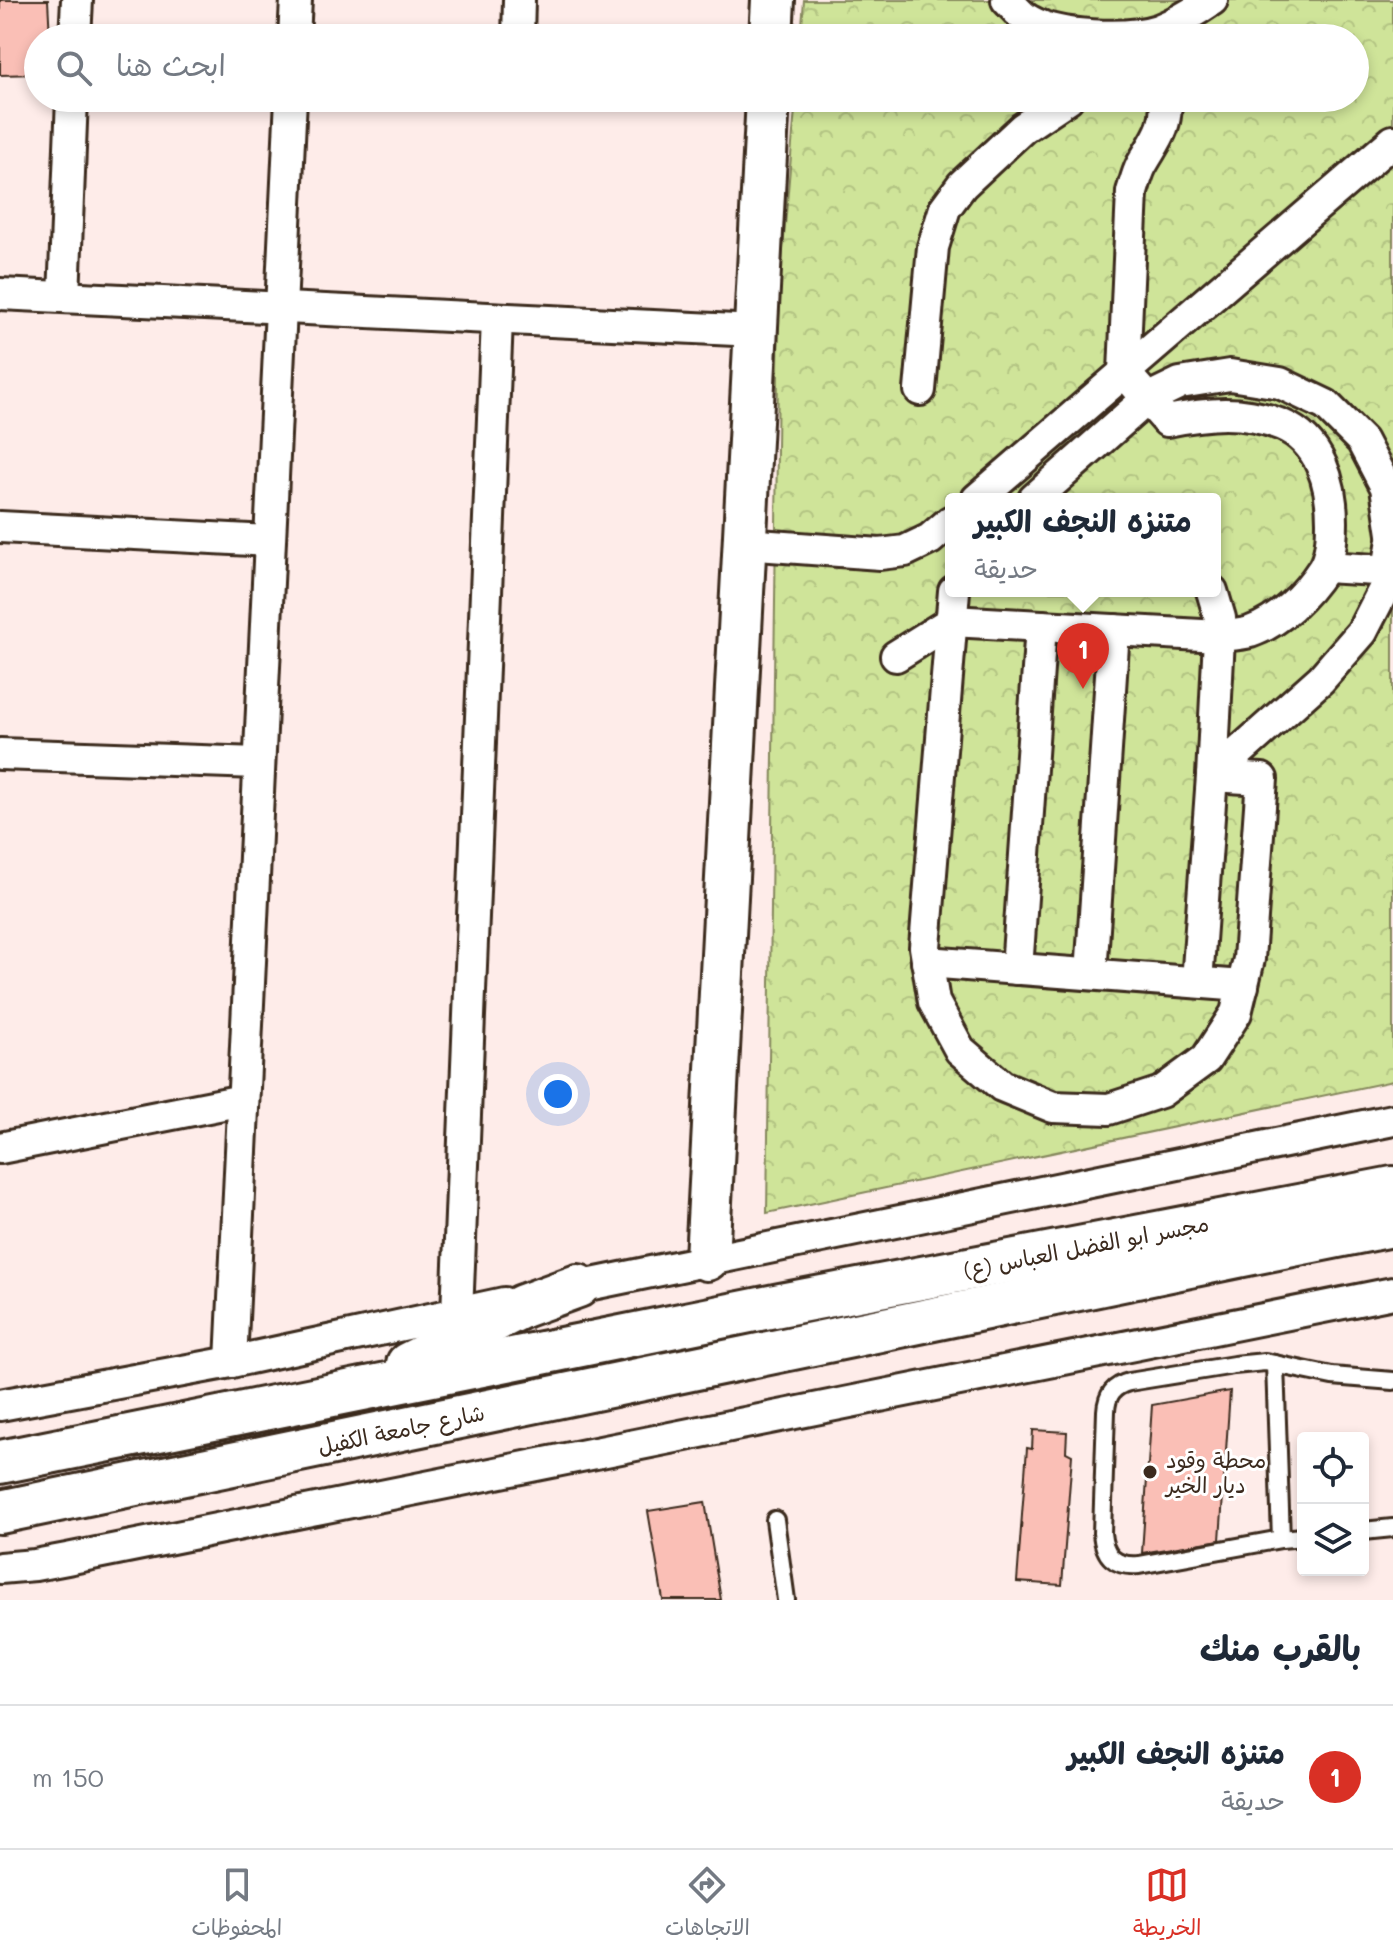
<!DOCTYPE html>
<html lang="ar">
<meta charset="utf-8">
<style>
body{margin:0;font-family:Mali,"Playpen Sans Arabic",sans-serif;background:#f6f6f7;color:#1f2937;direction:rtl}
.controls{position:absolute;right:24px;bottom:24px;display:grid;overflow:hidden;border-radius:8px;box-shadow:0 4px 12px #0003}
.controls button{width:72px;height:72px;display:grid;place-items:center;padding:0;border:0;border-bottom:2px solid #e0e1e3;background:#fff;color:#1f2937;font:40px sans-serif}
.you{position:absolute;left:558px;top:1094px;width:28px;height:28px;margin:-20px;border:6px solid #fff;border-radius:50%;background:#1a73e8;box-shadow:0 0 0 12px #1a73e833}
.badge{display:grid;place-items:center;width:52px;height:52px;border-radius:50%;background:#d93025;color:#fff;font-size:26px;font-weight:700}
.pin{position:absolute;translate:-50% -66px;filter:drop-shadow(0 2px 4px #0008)}
.pin::after{content:'';position:absolute;top:42px;width:28px;height:24px;background:inherit;clip-path:polygon(0 0,100% 0,50% 100%)}
.popup{position:absolute;left:945px;top:493px;width:276px;height:104px;box-sizing:border-box;display:grid;place-content:center;border-radius:8px;background:#fff;filter:drop-shadow(0 2px 6px #0005);font-size:26px;white-space:nowrap;color:#747a83}
.popup b{font-size:30px;color:#1f2937}
.popup::after{content:'';position:absolute;left:50%;top:100%;margin-left:-16px;border:16px solid transparent;border-top-color:#fff}
.list{margin:0;padding:0;list-style:none}
h2{display:flex;justify-content:space-between;align-items:center;height:104px;margin:0;padding:0 32px;font-size:34px}
h2 small{font-size:26px;font-weight:400;color:#747a83}
.list li{display:grid;grid-template-columns:52px 1fr auto;gap:24px;align-items:center;box-sizing:border-box;height:144px;padding:0 32px;border-top:2px solid #e0e1e3}
.list b{display:block;font-size:30px;white-space:nowrap}
.list p{margin:0;font-size:26px;white-space:nowrap;color:#747a83}
.list em{font-size:26px;font-style:normal;color:#747a83}
.icon{flex:none;width:44px;height:44px;fill:none;stroke:currentColor;stroke-width:2;stroke-linecap:round;stroke-linejoin:round}
.map{position:relative;flex:none;width:1393px;height:1600px;overflow:hidden;direction:ltr}
.search{position:absolute;background:#fff;box-shadow:0 4px 12px #0003;left:24px;right:24px;top:24px;height:88px;display:flex;align-items:center;gap:20px;box-sizing:border-box;padding:0 28px;border-radius:44px;color:#747a83;font-size:30px}
.sheet{height:248px;background:#fff}
nav{display:flex;justify-content:space-around;align-items:center;box-sizing:border-box;height:112px;border-top:2px solid #e0e1e3;background:#fff;font-size:22px;color:#747a83}
nav a{display:grid;justify-items:center;gap:4px}
nav .on{color:#d93025}
.map>svg:first-child{display:block}
.forest{fill:url(#forest-crowns);stroke:#85875c;stroke-width:2;fill-rule:evenodd}
.building{fill:#fabfb6;stroke:#3b2a1e;stroke-width:2}
.lines{fill:none;stroke-linecap:round;stroke-linejoin:round}
.lane-casing{stroke:#3b2a1e;stroke-width:22}
.street-casing{stroke:#3b2a1e;stroke-width:36}
.secondary-casing{stroke:#3b2a1e;stroke-width:48}
.lane{stroke:#fff;stroke-width:16}
.street{stroke:#fff;stroke-width:30}
.secondary{stroke:#fff;stroke-width:42}
.poi-dot{fill:#3b2a1e;stroke:#fff;stroke-width:3}
.labels{text-anchor:middle;dominant-baseline:central;stroke-width:6;stroke-linejoin:round;paint-order:stroke}
.street-label{font-size:22px;fill:#3b2a1e;stroke:#fff}
.poi-label{font-size:22px;fill:#3b2a1e;stroke:#fff;text-anchor:start}
</style>
<div class="map">
<svg width="1393" height="1600" viewBox="0 0 1393 1600">
<defs>
<pattern id="forest-crowns" width="20" height="18" patternUnits="userSpaceOnUse" patternTransform="scale(2)"><rect width="20" height="18" fill="#cfe499"/><path d="M2 6a3 3 0 1 1 6 0M12 15a3 3 0 1 1 6 0" fill="none" stroke="#b3c483"/></pattern>
</defs>
<rect width="100%" height="100%" fill="#feece9"/>
<filter id="ink" filterUnits="userSpaceOnUse"><feTurbulence type="fractalNoise" baseFrequency=".0125" numOctaves="2"/><feDisplacementMap in="SourceGraphic" scale="16" xChannelSelector="R" yChannelSelector="G"/><feConvolveMatrix kernelMatrix="1 2 1 2 8 2 1 2 1" color-interpolation-filters="sRGB"/></filter>
<g filter="url(#ink)">
<path class="forest" d="M 804,0 L 1393,0 L 1393,1081 L 767,1213 L 779,296 L 796,98 L 1355,98 L 1355,38 L 801,38 ZM 951,499 L 1215,499 L 1215,591 L 951,591 Z"/>
<g class="building">
<polygon points="0,0 48,0 50,38 38,38 38,74 0,75"/>
<polygon points="1230,1391 1220,1540 1142,1553 1152,1405"/>
<polygon points="1033,1430 1067,1432 1066,1452 1072,1455 1062,1585 1017,1582 1027,1448 1032,1449"/>
<polygon points="705,1502 721,1600 663,1600 648,1511"/>
</g>
<g class="lines">
<g class="lane-casing">
<g id="lane">
<polyline points="1275,1364 1281,1539"/>
<polyline points="775,1520 786,1600"/>
<polyline points="1363,1531 1393,1528"/>
<path d="M 1303,1537 L 1281,1539 L 1139,1565 C 1115,1567 1104,1556 1102,1533 L 1106,1411 C 1107,1395 1113,1386 1129,1382 L 1234,1365 L 1265,1362 L 1332,1376 L 1393,1381"/>
</g>
</g>
<g class="street-casing">
<g id="street">
<path d="M 1007,0 C 1014,7 1021,17 1030,21 C 1058,37 1127,40 1158,30 C 1176,23 1196,11 1212,0"/>
<polyline points="75,38 77,0"/>
<polyline points="294,38 296,0"/>
<polyline points="518,38 519,0"/>
<polyline points="0,294 756,331"/>
<polyline points="64,297 72,98"/>
<polyline points="920,390 933,247 945,208 962,185 1023,128 1068,98"/>
<polyline points="977,499 1393,141"/>
<polyline points="1034,499 1147,399 1180,383 1230,375 1280,383 1326,405 1362,441 1386,487 1393,534"/>
<polyline points="0,527 269,541"/>
<polyline points="745,544 880,554 905,551 930,539 951,521"/>
<polyline points="1325,567 1393,571"/>
<polyline points="954,591 925,947 934,1002 960,1050 1002,1086 1053,1107 1109,1109 1161,1092 1206,1059 1236,1013 1249,959 1262,779 1212,776 1321,679 1362,632 1385,587 1393,540"/>
<path d="M 896,656 L 952,621 L 1219,636 C 1229,635 1240,635 1250,632 C 1279,622 1306,595 1323,569 C 1331,556 1332,537 1332,522 C 1332,483 1320,441 1282,425 C 1243,409 1207,413 1167,421 L 1124,372 L 1132,192 C 1135,183 1137,174 1141,166 C 1154,142 1169,128 1165,98"/>
<polyline points="0,754 258,763"/>
<polyline points="927,962 1243,986"/>
<polyline points="1017,969 1041,626"/>
<polyline points="1091,974 1114,630"/>
<polyline points="1197,982 1212,776 1220,618 1212,591"/>
<polyline points="0,1148 243,1100"/>
<polyline points="558,1291 1393,1120"/>
<polyline points="457,1314 497,319"/>
<polyline points="231,1362 291,98"/>
<polyline points="0,1405 231,1362 504,1303"/>
<polyline points="0,1568 35,1565 67,1559 1393,1293"/>
</g>
</g>
<g class="secondary-casing">
<g id="secondary">
<polyline points="771,38 773,0"/>
<polyline points="707,1259 768,98"/>
<polyline points="408,1364 523,1306 578,1286"/>
<polyline points="0,1462 780,1305 1393,1188"/>
<polyline points="0,1512 1238,1256 1393,1225"/>
</g>
</g>
<use href="#lane" class="lane"/>
<use href="#street" class="street"/>
<use href="#secondary" class="secondary"/>
</g>
</g>
<circle class="poi-dot" cx="1150" cy="1472" r="8"/>
<g class="labels">
<g class="street-label">
<text transform="translate(1086 1246) rotate(-11)">مجسر ابو الفضل العباس (ع)</text>
<text transform="translate(401 1429) rotate(-12)">شارع جامعة الكفيل</text>
</g>
<g class="poi-label">
<text x="1166" y="1459">محطة وقود<tspan x="1166" dy="25">ديار الخير</tspan></text>
</g>
</g>
</svg>
<div class="controls">
<button><svg class="icon" aria-label="locate" viewBox="0 0 24 24"><circle cx="12" cy="12" r="6"/><path d="M12 2v4M12 18v4M2 12h4M18 12h4"/></svg></button>
<button><svg class="icon" aria-label="layers" viewBox="0 0 24 24"><path d="M12 4l9 5-9 5-9-5zM3 14l9 5 9-5"/></svg></button>
</div>
<div class="you"></div>
<div class="pin badge" style="left:1083px;top:689px">1</div>
<div class="popup"><b>متنزه النجف الكبير</b>حديقة</div>
<div class="search"><svg class="icon" aria-label="search" viewBox="0 0 24 24"><circle cx="10" cy="10" r="6"/><path d="M15 15l6 6"/></svg>ابحث هنا</div>
</div>
<section class="sheet">
<h2>بالقرب منك<small></small></h2>
<ul class="list">
<li><span class="badge">1</span><div><b>متنزه النجف الكبير</b><p>حديقة</p></div><em>150 m</em></li>
</ul>
</section>
<nav>
<a class="on"><svg class="icon" aria-label="map" viewBox="0 0 24 24"><path d="M3 6l6-2 6 2 6-2v14l-6 2-6-2-6 2zM9 4v14M15 6v14"/></svg>الخريطة</a>
<a><svg class="icon" aria-label="directions" viewBox="0 0 24 24"><path d="M12 3l9 9-9 9-9-9zM9 14v-3h6M13 9l2 2-2 2"/></svg>الاتجاهات</a>
<a><svg class="icon" aria-label="saved" viewBox="0 0 24 24"><path d="M7 4h10v16l-5-4-5 4z"/></svg>المحفوظات</a>
</nav>
